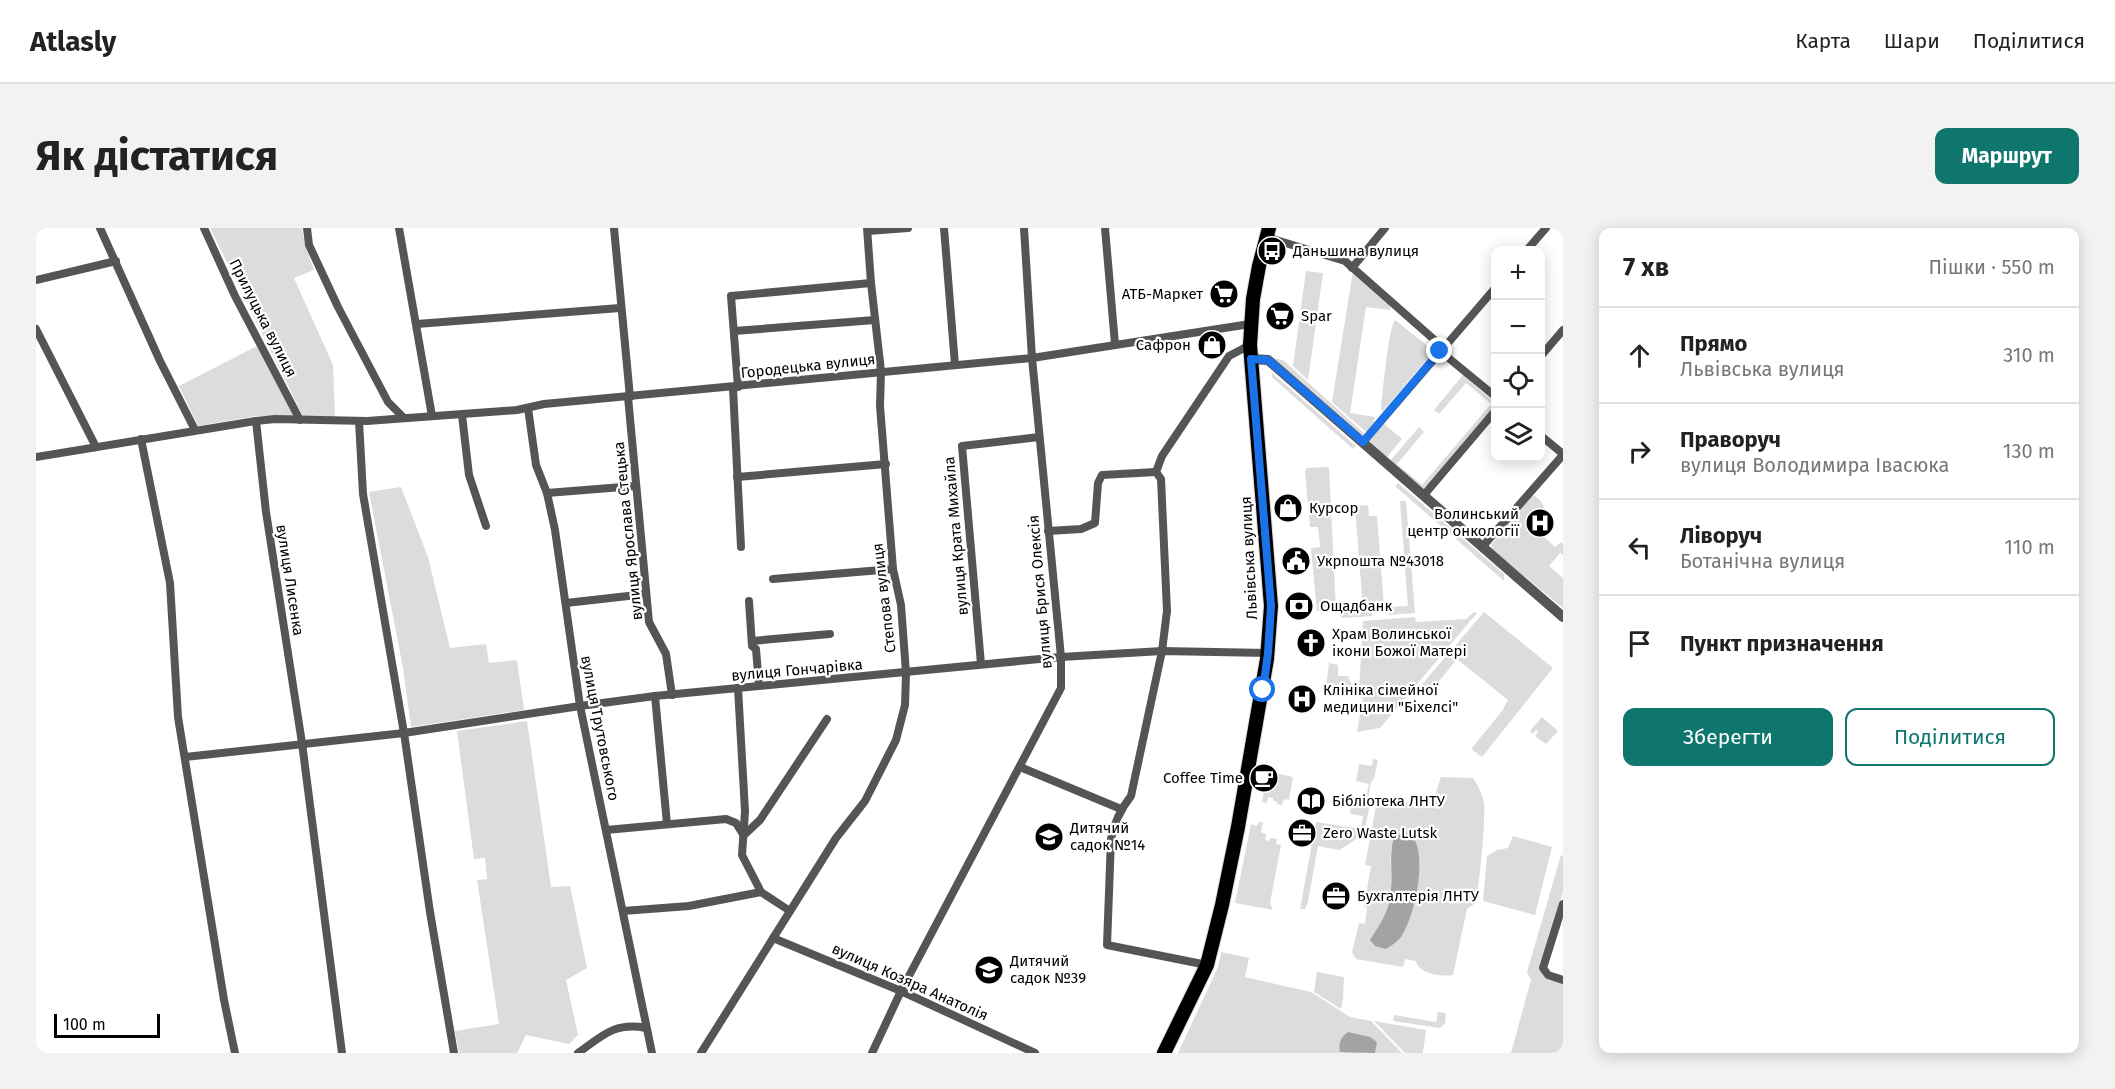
<!DOCTYPE html>
<html lang="uk">
<meta charset="utf-8">
<style>
body{margin:0;font-family:"Fira Sans",sans-serif;background:#f2f2f2;color:#222}
.controls{position:absolute;right:18px;top:18px;display:grid;overflow:hidden;border-radius:12px;box-shadow:0 3px 15px #0003}
.controls button{width:54px;height:54px;display:grid;place-items:center;padding:0;border:0;border-bottom:2px solid #e0e0e0;background:#fff;color:#222;font:30px sans-serif}
.scale{position:absolute;left:18px;bottom:15px;width:106px;box-sizing:border-box;padding-left:6px;border:3px solid #000;border-top:0;font-size:16px;line-height:21px;white-space:nowrap;color:#000;-webkit-text-stroke:4px #fff;paint-order:stroke}
.stop{position:absolute;width:18px;height:18px;margin:-14px;border:4px solid #1a73e8;border-radius:50%;background:#fff}
.stop.end{background:#1a73e8;border-color:#fff;box-shadow:0 2px 6px #0008}
.list{margin:0;padding:0;list-style:none}
h2{display:flex;justify-content:space-between;align-items:center;height:78px;margin:0;padding:0 24px;font-size:26px}
h2 small{font-size:20px;font-weight:400;color:#767676}
.list li{display:grid;grid-template-columns:39px 1fr auto;gap:18px;align-items:center;box-sizing:border-box;height:96px;padding:0 24px;border-top:2px solid #e0e0e0}
.list b{display:block;font-size:22px;white-space:nowrap}
.list p{margin:0;font-size:20px;white-space:nowrap;color:#767676}
.list em{font-size:20px;font-style:normal;color:#767676}
.actions{display:flex;gap:12px;padding:18px 24px}
.actions a{flex:1;padding:14px 0;border:2px solid #0f766e;border-radius:12px;text-align:center;font-size:21px;color:#0f766e}
.actions .main{background:#0f766e;color:#fff}
.icon{flex:none;width:33px;height:33px;fill:none;stroke:currentColor;stroke-width:2;stroke-linecap:round;stroke-linejoin:round}
.map{position:relative;flex:none;width:1527px;height:825px;overflow:hidden;border-radius:12px}
header{display:flex;align-items:center;gap:36px;box-sizing:border-box;height:84px;padding:0 30px;background:#fff;border-bottom:2px solid #e0e0e0}
header strong{font-size:28px}
nav{display:flex;gap:33px;margin-inline-start:auto;font-size:21px}
.intro{display:flex;align-items:center;justify-content:space-between;box-sizing:border-box;height:144px;padding:0 36px}
h1{margin:0;font-size:42px}
.button{padding:15px 27px;border-radius:12px;background:#0f766e;color:#fff;font-size:21px;font-weight:700}
main{display:flex;gap:36px;padding:0 36px}
aside{flex:1;background:#fff;border-radius:12px;box-shadow:0 3px 15px #0003}
.map>svg:first-child{display:block}
.green{fill:#dcdcdc;fill-rule:evenodd}
.water{fill:#a3a3a3}
.lines{fill:none;stroke-linecap:round;stroke-linejoin:round}
.primary-casing{stroke:#dbdbdb;stroke-width:16}
.minor{stroke:#555;stroke-width:8}
.tertiary{stroke:#555;stroke-width:10}
.primary{stroke:#000;stroke-width:14}
.route{stroke:#1a73e8;stroke-width:8}
.labels{text-anchor:middle;dominant-baseline:central;stroke-width:4.5;stroke-linejoin:round;paint-order:stroke}
.poi-label{font-size:15px;fill:#000;stroke:#fff;text-anchor:start}
.street-label{font-size:15px;fill:#000;stroke:#fff}
</style>
<header>
<strong>Atlasly</strong>
<nav><a>Карта</a><a>Шари</a><a>Поділитися</a></nav>
</header>
<div class="intro"><h1>Як дістатися</h1><a class="button">Маршрут</a></div>
<main>
<div class="map">
<svg width="1527" height="825" viewBox="0 0 1527 825">
<rect width="100%" height="100%" fill="#fff"/>
<g class="green">
<polygon points="174,0 266,0 269,17 278,42 258,50 297,137 299,189 267,188"/>
<polygon points="1270,43 1287,45 1272,152 1257,138"/>
<polygon points="1317,43 1355,76 1354,82 1330,79 1314,185 1339,189 1337,196 1330,204 1296,174"/>
<path d="M 1359,92 L 1398,123 L 1346,184 L 1345,179 C 1347,163 1352,102 1359,92 Z"/>
<polygon points="221,118 259,188 220,188 162,198 143,158"/>
<polygon points="1237,130 1247,132 1329,206 1327,208"/>
<polygon points="1236,145 1320,218 1317,221 1236,149"/>
<polygon points="1427,147 1459,175 1459,178 1389,262 1354,233 1383,199 1388,204 1361,236 1386,257 1455,176 1430,155 1403,186 1398,182"/>
<polygon points="1347,195 1366,211 1350,230 1331,214"/>
<polygon points="1293,239 1300,382 1281,383 1275,320 1284,319 1282,299 1274,299 1269,243 1271,240"/>
<polygon points="1362,255 1468,346 1468,353 1359,258"/>
<polygon points="365,259 392,329 414,420 450,416 453,435 481,432 488,482 375,499 367,440 333,264"/>
<polygon points="1499,268 1504,272 1510,283 1498,300 1519,319 1525,314 1527,316 1527,327 1524,325 1513,338 1527,350 1527,380 1458,323 1455,317 1494,269"/>
<polygon points="1364,273 1370,273 1379,385 1353,387 1352,379 1372,378"/>
<polygon points="1332,277 1333,288 1341,288 1348,378 1335,379 1336,388 1305,390 1304,383 1327,381 1319,278"/>
<polygon points="1438,384 1441,385 1344,500 1321,504 1327,470 1323,463 1327,393 1379,389 1380,394 1430,391"/>
<polygon points="1448,384 1517,440 1446,529 1435,521 1466,483 1472,472 1421,431 1391,468 1382,461"/>
<polygon points="1293,435 1302,437 1302,448 1312,448 1316,457 1315,464 1296,462 1290,459"/>
<polygon points="1506,489 1522,503 1510,516 1499,508 1502,504 1500,502 1496,506 1494,503"/>
<polygon points="491,493 515,659 534,658 551,740 530,752 542,807 533,816 490,807 481,825 423,825 419,803 463,796 441,652 451,651 449,630 438,631 421,503"/>
<path d="M 1337,531 L 1342,532 L 1338,551 L 1335,554 L 1332,571 L 1334,574 C 1329,605 1330,606 1303,622 L 1282,618 L 1272,674 L 1269,681 L 1264,681 L 1280,594 L 1325,601 L 1327,588 L 1314,586 L 1317,568 L 1330,569 L 1333,556 L 1320,553 L 1323,536 L 1336,538 Z"/>
<polygon points="1224,542 1257,549 1253,572 1248,571 1246,577 1241,576 1241,574 1237,573 1237,570 1232,569 1231,575 1226,574 1231,548 1224,545"/>
<path d="M 1405,549 L 1437,550 C 1442,558 1447,566 1448,576 C 1450,586 1443,667 1439,675 C 1437,677 1434,679 1431,681 L 1417,747 C 1406,749 1382,746 1380,733 L 1369,731 L 1367,739 L 1320,731 L 1316,724 L 1323,695 L 1329,696 L 1331,680 L 1328,679 L 1335,638 L 1329,637 L 1342,568 L 1395,580 ZM 1358,608 L 1365,708 L 1350,721 L 1334,712 C 1342,699 1352,684 1354,669 C 1358,649 1351,628 1358,608 Z"/>
<polygon points="1223,594 1227,594 1225,604 1230,606 1229,612 1234,613 1234,610 1241,611 1240,616 1245,617 1234,675 1237,682 1199,675 1215,596 1221,598"/>
<polygon points="1477,608 1516,619 1499,687 1447,673 1451,628 1461,622 1472,620"/>
<polygon points="1525,627 1527,628 1527,664 1504,740 1508,749 1527,755 1527,825 1475,825 1495,752 1491,744"/>
<polygon points="1185,724 1213,730 1209,749 1275,764 1314,789 1335,793 1366,825 1142,825 1182,739"/>
<polygon points="1281,744 1308,749 1307,771 1305,781 1278,764"/>
<polygon points="1402,784 1410,785 1409,796 1404,800 1357,793 1358,787 1400,794"/>
<polygon points="1338,793 1390,802 1387,825 1369,825"/>
</g>
<g class="water">
<path d="M 1373,604 C 1394,622 1379,689 1365,709 C 1361,714 1355,718 1350,721 L 1339,718 L 1334,712 C 1342,699 1352,685 1354,669 C 1358,649 1352,628 1358,608 Z"/>
<path d="M 1312,804 L 1334,809 L 1341,814 L 1339,825 L 1304,824 C 1302,815 1305,809 1312,804 Z"/>
</g>
<g class="lines">
<g class="primary-casing">
<polyline id="primary" points="1128,825 1171,737 1186,677 1202,599 1231,431 1235,378 1214,117 1217,71 1223,38 1233,0"/>
</g>
<g class="minor">
<polyline points="64,0 124,133 159,202"/>
<polyline points="168,0 199,68 264,192"/>
<polyline points="271,0 273,17 302,79 352,174 368,190"/>
<polyline points="363,0 396,188"/>
<polyline points="578,0 594,169"/>
<polyline points="908,0 919,137"/>
<polyline points="1069,0 1079,116"/>
<polyline points="832,3 872,0"/>
<polyline points="1230,9 1309,33 1402,115 1404,123 1460,169"/>
<polyline points="1491,22 1510,0"/>
<polyline points="1316,40 1349,0"/>
<polyline points="0,52 80,33"/>
<polyline points="381,96 584,80"/>
<polyline points="0,101 60,219"/>
<polyline points="698,103 839,92"/>
<polyline points="1504,129 1527,102"/>
<polyline points="702,159 695,68 835,55"/>
<polyline points="697,160 705,319"/>
<polyline points="592,169 613,394 630,426 636,467"/>
<polyline points="492,180 500,237 511,265 519,302 544,478 616,825"/>
<polyline points="426,187 433,247 450,298"/>
<polyline points="220,193 230,284 266,515 306,825"/>
<polyline points="323,193 327,266 368,505 394,684 418,825"/>
<polyline points="1504,207 1527,226"/>
<polyline points="105,211 134,355 142,489 188,772 199,825"/>
<polyline points="1327,214 1460,59"/>
<polyline points="0,229 220,193 239,191 331,193 481,182 508,176 996,130 1214,96"/>
<polyline points="701,249 850,236"/>
<polyline points="511,265 599,258"/>
<polyline points="1388,267 1460,182"/>
<polyline points="1012,303 1045,301 1059,295 1062,255 1066,247 1120,244"/>
<polyline points="1447,318 1527,227"/>
<polyline points="737,351 857,341"/>
<polyline points="713,373 716,418 720,421 723,458"/>
<polyline points="530,375 610,366"/>
<polyline points="716,413 794,406"/>
<polyline points="945,436 926,218 1003,209"/>
<polyline points="702,460 709,583 706,627 725,664 754,683"/>
<polyline points="619,468 631,596"/>
<polyline points="149,529 368,505 544,478 619,468 1025,429 1126,423 1232,425"/>
<polyline points="984,539 1085,581"/>
<polyline points="570,602 690,591 700,595 707,606"/>
<polyline points="708,607 724,592 791,491"/>
<polyline points="1527,676 1507,740 1512,747 1527,752"/>
<polyline points="587,683 653,678 725,664"/>
<polyline points="737,710 865,763 999,825"/>
<path d="M 1171,737 L 1071,717 L 1075,611 C 1078,594 1084,582 1095,568 L 1126,423 L 1131,383 L 1125,251 L 1120,244 L 1126,228 L 1193,128 L 1214,117"/>
<path d="M 542,825 C 567,807 579,794 610,800"/>
<polyline points="665,825 800,610 829,573 860,512 869,477 870,445 865,377 857,341 844,178 845,143 835,55 831,0"/>
<polyline points="836,825 865,763 1025,460 1025,429 996,130 988,0"/>
</g>
<polyline class="tertiary" points="1215,131 1232,132 1527,389"/>
<use href="#primary" class="primary"/>
</g>
<g class="lines">
<polyline class="route" points="1227,462 1232,425 1235,378 1215,131 1232,132 1327,214 1404,123"/>
</g>
<defs>
<g id="bus-disc" transform="scale(1.5)"><circle r="9.5" fill="#000" stroke="#fff"/><path d="M-5-6H5V4H4V6H2V4H-2V6H-4V4H-5ZM-3.5-4V0h7V-4ZM-3.5 1.2v1.5H-2V1.2ZM2 1.2v1.5H3.5V1.2Z" fill="#fff"/></g>
<g id="supermarket-disc" transform="scale(1.5)"><circle r="9.5" fill="#000" stroke="#fff"/><path d="M-6-5.5h2.5l.6 2H6L4.5 2H-2.5L-4.4-4H-6ZM-1.5 3.2a1.3 1.3 0 1 0 .1 0ZM3 3.2a1.3 1.3 0 1 0 .1 0Z" fill="#fff"/></g>
<g id="shop-disc" transform="scale(1.5)"><circle r="9.5" fill="#000" stroke="#fff"/><path d="M-5-2.5h2.3a2.7 3.5 0 0 1 5.4 0H5L5.5 6h-11ZM-1.5-2.5h3a1.5 2.3 0 0 0-3 0Z" fill="#fff"/></g>
<g id="hospital-disc" transform="scale(1.5)"><circle r="9.5" fill="#000" stroke="#fff"/><path d="M-5-5h3v3.5h4V-5h3V5h-3V1.5h-4V5h-3Z" fill="#fff"/></g>
<g id="civic-disc" transform="scale(1.5)"><circle r="9.5" fill="#000" stroke="#fff"/><path d="M-.6-6.5H3V-4.5H.6V-3L4-1V1h2V6H-6V1h2V-1L-.6-3ZM-1.2 2.5V6h2.4V2.5Z" fill="#fff"/></g>
<g id="bank-disc" transform="scale(1.5)"><circle r="9.5" fill="#000" stroke="#fff"/><path d="M-6-4H6V4H-6ZM0-2.3a2.3 2.3 0 1 0 0 4.6a2.3 2.3 0 1 0 0-4.6Z" fill="#fff"/></g>
<g id="church-disc" transform="scale(1.5)"><circle r="9.5" fill="#000" stroke="#fff"/><path d="M-1.2-6h2.4v3.5h3.3v2.4h-3.3V6h-2.4V-.1h-3.3v-2.4h3.3Z" fill="#fff"/></g>
<g id="cafe-disc" transform="scale(1.5)"><circle r="9.5" fill="#000" stroke="#fff"/><path d="M-5.5-4.5H6V0H3Q3 3.5 0 3.5H-2.5Q-5.5 3.5-5.5 0ZM3-3.2v2h1.7v-2ZM-6 4.5H4V6H-6Z" fill="#fff"/></g>
<g id="library-disc" transform="scale(1.5)"><circle r="9.5" fill="#000" stroke="#fff"/><path d="M-6-4Q-3-5.5-.7-3.5V5Q-3 3-6 4ZM6-4Q3-5.5 .7-3.5V5Q3 3 6 4Z" fill="#fff"/></g>
<g id="office-disc" transform="scale(1.5)"><circle r="9.5" fill="#000" stroke="#fff"/><path d="M-6-3h4V-5.5h4V-3h4V5H-6ZM-1-4.5V-3h2v-1.5ZM-6 0V1H6V0Z" fill="#fff"/></g>
<g id="school-disc" transform="scale(1.5)"><circle r="9.5" fill="#000" stroke="#fff"/><path d="M0-5L7-2L0 1L-7-2ZM-4 1L0 2.5L4 1V4Q0 6-4 4Z" fill="#fff"/></g>
</defs>
<g fill-rule="evenodd">
<use href="#bus-disc" x="1236" y="23"/>
<use href="#supermarket-disc" x="1188" y="66"/>
<use href="#supermarket-disc" x="1244" y="88"/>
<use href="#shop-disc" x="1176" y="117"/>
<use href="#shop-disc" x="1252" y="280"/>
<use href="#hospital-disc" x="1504" y="295"/>
<use href="#civic-disc" x="1260" y="333"/>
<use href="#bank-disc" x="1263" y="378"/>
<use href="#church-disc" x="1275" y="415"/>
<use href="#hospital-disc" x="1266" y="471"/>
<use href="#cafe-disc" x="1228" y="550"/>
<use href="#library-disc" x="1275" y="573"/>
<use href="#office-disc" x="1266" y="605"/>
<use href="#school-disc" x="1013" y="609"/>
<use href="#office-disc" x="1300" y="668"/>
<use href="#school-disc" x="953" y="742"/>
</g>
<g class="labels">
<g class="poi-label">
<text x="1257" y="23">Даньшина вулиця</text>
<text x="1167" y="66" text-anchor="end">АТБ-Маркет</text>
<text x="1265" y="88">Spar</text>
<text x="1155" y="117" text-anchor="end">Сафрон</text>
<text x="1273" y="280">Курсор</text>
<text x="1483" y="286" text-anchor="end">Волинський<tspan x="1483" dy="17">центр онкології</tspan></text>
<text x="1281" y="333">Укрпошта №43018</text>
<text x="1284" y="378">Ощадбанк</text>
<text x="1296" y="406">Храм Волинської<tspan x="1296" dy="17">ікони Божої Матері</tspan></text>
<text x="1287" y="462">Клініка сімейної<tspan x="1287" dy="17">медицини "Біхелсі"</tspan></text>
<text x="1207" y="550" text-anchor="end">Coffee Time</text>
<text x="1296" y="573">Бібліотека ЛНТУ</text>
<text x="1034" y="600">Дитячий<tspan x="1034" dy="17">садок №14</tspan></text>
<text x="1287" y="605">Zero Waste Lutsk</text>
<text x="1321" y="668">Бухгалтерія ЛНТУ</text>
<text x="974" y="733">Дитячий<tspan x="974" dy="17">садок №39</tspan></text>
</g>
<g class="street-label">
<text transform="translate(227 90) rotate(63)">Прилуцька вулиця</text>
<text transform="translate(772 138) rotate(-6)">Городецька вулиця</text>
<text transform="translate(592 303) rotate(-96)">вулиця Ярослава Стецька</text>
<text transform="translate(920 308) rotate(-95)">вулиця Крата Михайла</text>
<text transform="translate(1213 330) rotate(-93)">Львівська вулиця</text>
<text transform="translate(254 352) rotate(81)">вулиця Лисенка</text>
<text transform="translate(1004 364) rotate(-95)">вулиця Брися Олексія</text>
<text transform="translate(848 370) rotate(-97)">Степова вулиця</text>
<text transform="translate(761 442) rotate(-5)">вулиця Гончарівка</text>
<text transform="translate(564 500) rotate(79)">вулиця Трутовського</text>
<text transform="translate(874 754) rotate(24)">вулиця Козяра Анатолія</text>
</g>
</g>
</svg>
<div class="controls">
<button>+</button>
<button>−</button>
<button><svg class="icon" aria-label="locate" viewBox="0 0 24 24"><circle cx="12" cy="12" r="6"/><path d="M12 2v4M12 18v4M2 12h4M18 12h4"/></svg></button>
<button><svg class="icon" aria-label="layers" viewBox="0 0 24 24"><path d="M12 4l9 5-9 5-9-5zM3 14l9 5 9-5"/></svg></button>
</div>
<div class="scale">100 m</div>
<div class="stop" style="left:1227px;top:462px"></div>
<div class="stop end" style="left:1404px;top:123px"></div>
</div>
<aside>
<h2>7 хв<small>Пішки · 550 m</small></h2>
<ul class="list">
<li><svg class="icon" aria-label="ahead" viewBox="0 0 24 24"><path d="M12 20V5M6 11l6-6 6 6"/></svg><div><b>Прямо</b><p>Львівська вулиця</p></div><em>310 m</em></li>
<li><svg class="icon" aria-label="right" viewBox="0 0 24 24"><path d="M7 20v-9h11M14 6l5 5-5 5"/></svg><div><b>Праворуч</b><p>вулиця Володимира Івасюка</p></div><em>130 m</em></li>
<li><svg class="icon" aria-label="left" viewBox="0 0 24 24"><path d="M17 20v-9H6M10 6l-5 5 5 5"/></svg><div><b>Ліворуч</b><p>Ботанічна вулиця</p></div><em>110 m</em></li>
<li><svg class="icon" aria-label="arrive" viewBox="0 0 24 24"><path d="M6 21V4h12l-3 4 3 4H6"/></svg><div><b>Пункт призначення</b></div></li>
</ul>
<div class="actions"><a class="main">Зберегти</a><a>Поділитися</a></div>
</aside>
</main>
